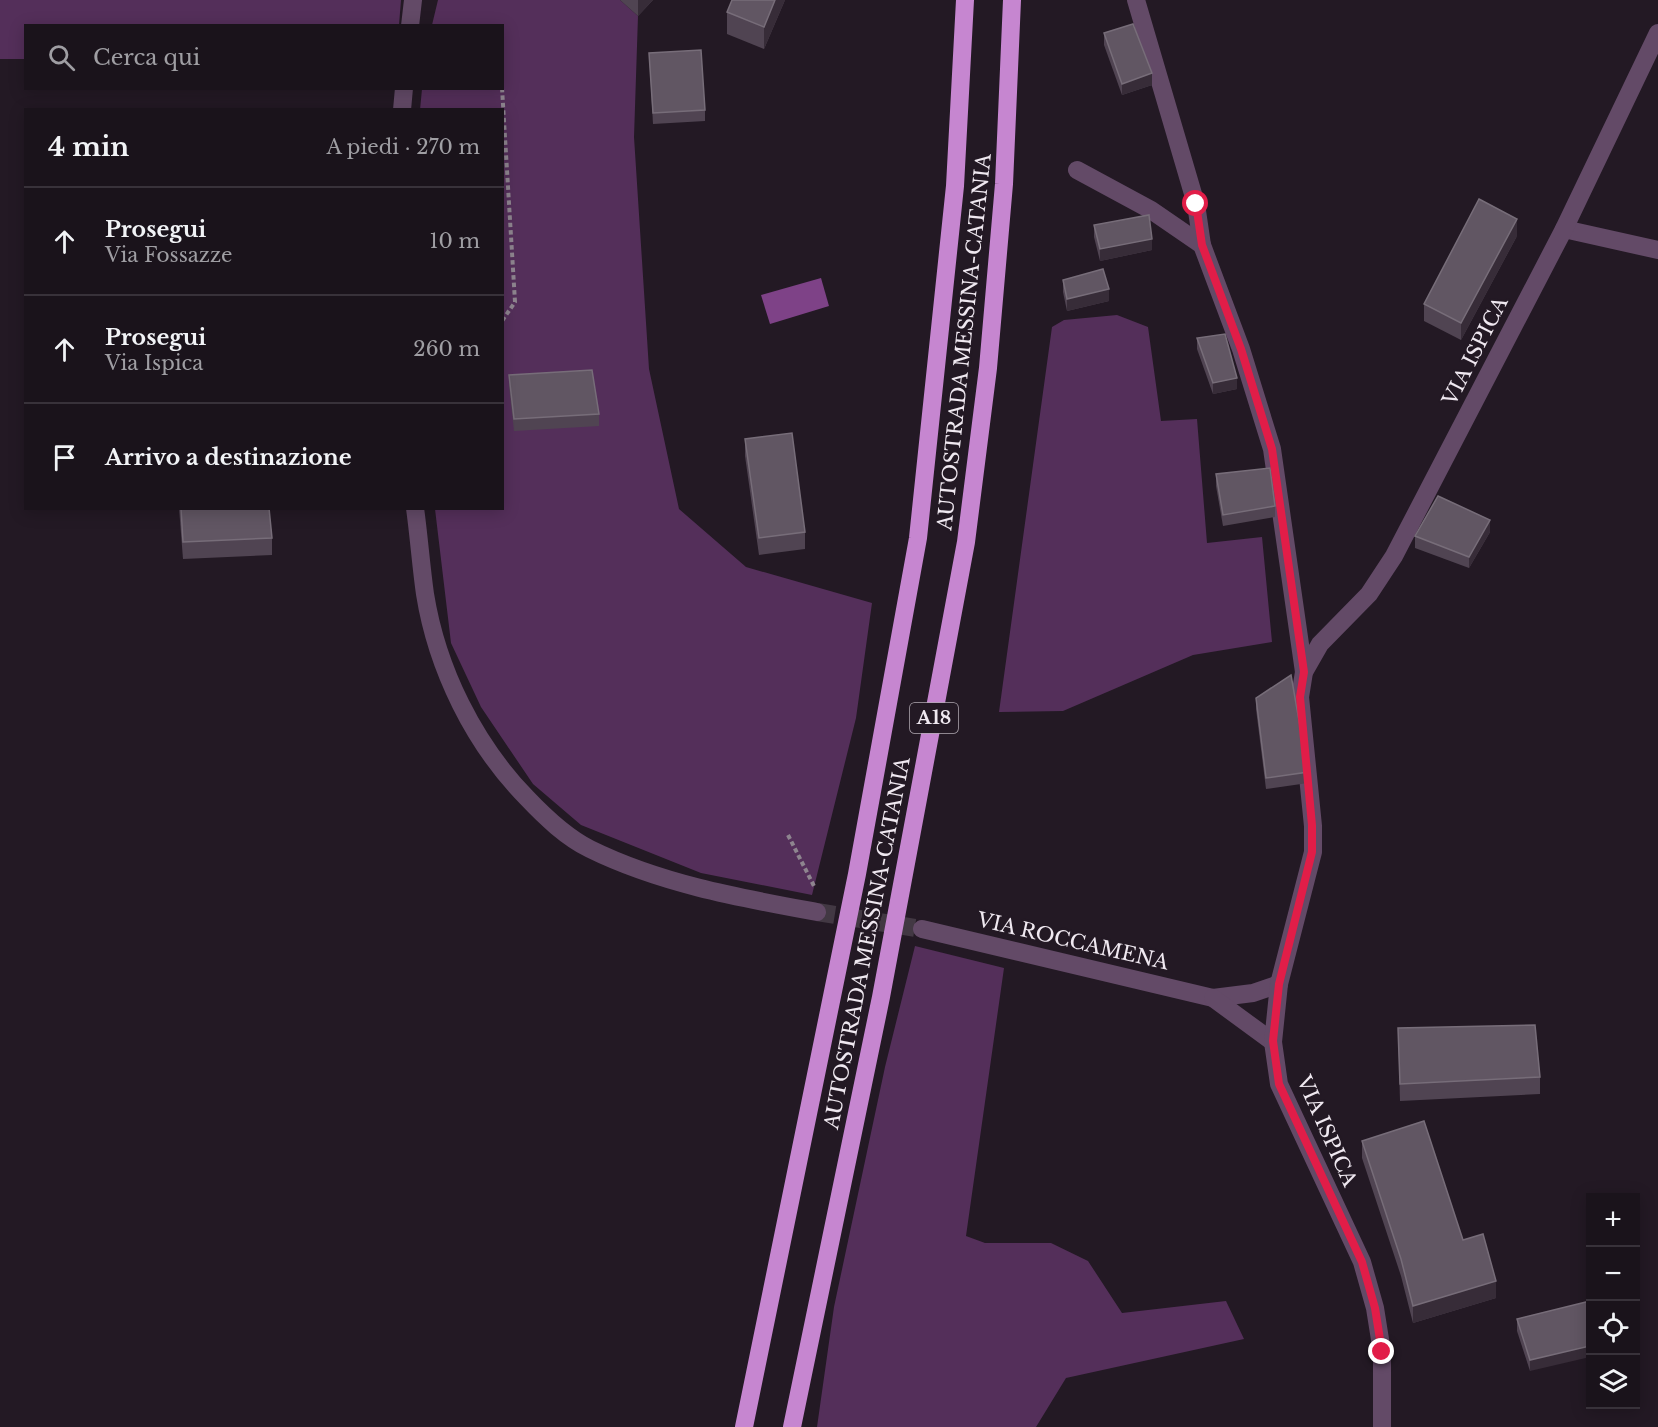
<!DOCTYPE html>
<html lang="it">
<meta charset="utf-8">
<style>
body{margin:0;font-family:"Libre Baskerville",serif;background:#272028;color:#f1f3f6}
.controls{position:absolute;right:18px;bottom:18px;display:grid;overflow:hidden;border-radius:0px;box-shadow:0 3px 15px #0003}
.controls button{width:54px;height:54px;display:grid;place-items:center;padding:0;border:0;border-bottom:2px solid #38323a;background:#1a131b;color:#f1f3f6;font:30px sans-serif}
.stop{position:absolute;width:18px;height:18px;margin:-14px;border:4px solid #e11d48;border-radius:50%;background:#fff}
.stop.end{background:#e11d48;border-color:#fff;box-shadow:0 2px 6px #0008}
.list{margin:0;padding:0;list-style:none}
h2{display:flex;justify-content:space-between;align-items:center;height:78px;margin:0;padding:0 24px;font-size:26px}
h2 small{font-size:20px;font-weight:400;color:#9f9ea3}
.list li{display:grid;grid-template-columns:39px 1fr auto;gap:18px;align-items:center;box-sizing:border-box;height:108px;padding:0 24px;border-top:2px solid #38323a}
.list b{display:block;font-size:22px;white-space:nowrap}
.list p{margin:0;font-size:20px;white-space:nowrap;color:#9f9ea3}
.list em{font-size:20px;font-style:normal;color:#9f9ea3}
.icon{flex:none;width:33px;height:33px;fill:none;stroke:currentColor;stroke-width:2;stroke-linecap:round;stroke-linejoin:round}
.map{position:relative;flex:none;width:1658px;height:1427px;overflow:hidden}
.search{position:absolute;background:#1a131b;box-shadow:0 3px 15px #0003;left:24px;top:24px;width:480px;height:66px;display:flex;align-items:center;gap:15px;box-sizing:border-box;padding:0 21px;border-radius:0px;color:#9f9ea3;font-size:22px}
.panel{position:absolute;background:#1a131b;box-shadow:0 3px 15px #0003;left:24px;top:108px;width:480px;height:402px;border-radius:0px}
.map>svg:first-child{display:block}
.green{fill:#542f5a}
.water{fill:#7e4287}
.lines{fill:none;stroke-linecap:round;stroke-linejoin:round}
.minor-tunnel{stroke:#423843;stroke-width:18;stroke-dasharray:18 9;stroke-linecap:butt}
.path{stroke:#8e858f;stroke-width:4;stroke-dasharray:4.5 3;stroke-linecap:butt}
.minor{stroke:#634a67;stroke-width:18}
.highway{stroke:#c686d0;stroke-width:18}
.wall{fill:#504452}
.shaded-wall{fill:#372c38}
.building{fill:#615663;stroke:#776d79;stroke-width:1.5}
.route{stroke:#e11d48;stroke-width:8}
.labels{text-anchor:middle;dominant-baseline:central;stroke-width:4.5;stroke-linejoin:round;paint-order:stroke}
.shield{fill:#231924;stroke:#b2aab3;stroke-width:1.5}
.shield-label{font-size:18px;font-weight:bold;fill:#efe8f0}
.street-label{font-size:20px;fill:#efe8f0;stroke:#231924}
</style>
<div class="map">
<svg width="1658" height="1427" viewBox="0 0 1658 1427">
<rect width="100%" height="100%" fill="#231924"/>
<g class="green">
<polygon points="0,0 401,0 399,25 26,26 25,59 0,59"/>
<polygon points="438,0 620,0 638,16 634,137 649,369 679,509 746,567 872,603 856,718 812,895 701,873 581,825 533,784 481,707 451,643 435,509 502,508 502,110 420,110 422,89 502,88 502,26 432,25"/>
<polygon points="1117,315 1148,327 1161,421 1197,419 1207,543 1262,537 1272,642 1193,655 1063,711 999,712 1052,327 1064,320"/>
<polygon points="915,946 1004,968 966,1236 985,1243 1051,1243 1088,1261 1122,1313 1226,1301 1244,1339 1066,1378 1036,1427 817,1427 834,1307 885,1067"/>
</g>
<polygon class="water" points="821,278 829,306 770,324 761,295"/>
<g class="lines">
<polyline class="minor-tunnel" points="817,912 922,929"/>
<g class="path">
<polyline points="502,88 515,302 502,321"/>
<polyline points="788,835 815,888"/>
</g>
<g class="minor">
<polyline points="1136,0 1196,204 1202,245"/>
<polyline points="410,26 413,0"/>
<polyline points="402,110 404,88"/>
<polyline points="1077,170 1151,210 1202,245 1241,349 1272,449 1304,672"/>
<polyline points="1564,229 1658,250"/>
<path d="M 415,508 C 419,537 421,566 425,594 C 437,669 474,744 527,798 C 546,818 566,837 590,849 C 661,884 741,898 817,912"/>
<polyline points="922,929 1213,998 1253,993 1279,984"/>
<polyline points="1213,998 1273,1042"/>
<polyline points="1382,1427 1382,1352 1375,1308 1362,1262 1279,1084 1273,1042 1279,984 1313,852 1313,826 1300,697 1304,672 1320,644 1369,594 1394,556 1564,229 1658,33"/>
</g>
<g class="highway">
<polyline points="744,1427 857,874 918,538 955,186 965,0"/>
<polyline points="792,1427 881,997 966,542 988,368 1004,184 1012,0"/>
</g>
</g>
<g class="wall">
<polygon points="620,0 653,0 638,16"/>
<polygon points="785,0 764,49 727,34 727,12"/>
<polygon points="1104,33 1152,85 1122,95 1104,45"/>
<polygon points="649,53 705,110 705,121 653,124"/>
<polygon points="1094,225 1152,250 1100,261 1094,237"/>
<polygon points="1517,236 1461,340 1424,321 1424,304"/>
<polygon points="1063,280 1109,301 1067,311 1063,292"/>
<polygon points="1197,338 1237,389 1213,394 1197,349"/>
<polygon points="509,375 599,414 599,426 514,431 509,386"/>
<polygon points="745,439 805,532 805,549 759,555 745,456"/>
<polygon points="1216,474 1275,506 1275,517 1223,526 1216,486"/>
<polygon points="179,508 269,508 272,538 272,555 183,559"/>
<polygon points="1490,532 1469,568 1415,548 1415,536"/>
<polygon points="1256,698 1308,772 1308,783 1266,789 1256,709"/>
<polygon points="1398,1028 1540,1077 1540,1094 1400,1101"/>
<polygon points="1362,1141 1463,1240 1496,1298 1413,1323 1401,1276 1362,1158"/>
<polygon points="1590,1301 1530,1371 1517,1331 1517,1319"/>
</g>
<g class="shaded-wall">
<polygon points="638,0 653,0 638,16"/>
<polygon points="775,0 785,0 764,49 764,27"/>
<polygon points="1152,73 1152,85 1122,95 1122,84"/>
<polygon points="1517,219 1517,236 1461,340 1461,323"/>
<polygon points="1152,239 1152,250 1100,261 1100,249"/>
<polygon points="1109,289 1109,301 1067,311 1067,299"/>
<polygon points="1237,378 1237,389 1213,394 1213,383"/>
<polygon points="1490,520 1490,532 1469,568 1469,557"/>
<polygon points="1496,1281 1496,1298 1413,1323 1413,1306"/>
<polygon points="1590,1346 1590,1357 1530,1371 1530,1360"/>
</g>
<g class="building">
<polygon points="732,0 775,0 764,27 727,12"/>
<polygon points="1133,24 1152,73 1122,84 1104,33"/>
<polygon points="701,50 705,110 653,113 649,53"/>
<polygon points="1479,199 1517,219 1461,323 1424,304"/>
<polygon points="1149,215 1152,239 1100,249 1094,225"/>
<polygon points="1103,269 1109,289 1067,299 1063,280"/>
<polygon points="1225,334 1237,378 1213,383 1197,338"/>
<polygon points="592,370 599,414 514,419 509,375"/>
<polygon points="792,433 805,532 759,538 745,439"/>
<polygon points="1270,468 1275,506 1223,515 1216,474"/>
<polygon points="1438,496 1490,520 1469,557 1415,536"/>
<polygon points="181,508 269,508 272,538 183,542"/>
<polygon points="1291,675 1308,772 1266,778 1256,698"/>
<polygon points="1535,1025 1540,1077 1400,1084 1398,1028"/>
<polygon points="1424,1121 1463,1240 1483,1234 1496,1281 1413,1306 1401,1259 1362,1141"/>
<polygon points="1590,1301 1590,1346 1530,1360 1517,1319"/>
</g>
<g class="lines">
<polyline class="route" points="1196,204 1202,245 1241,349 1272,449 1304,672 1300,697 1312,825 1312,852 1279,984 1273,1041 1279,1084 1362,1262 1375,1308 1382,1352"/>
</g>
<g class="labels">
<rect class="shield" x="910" y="703" width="48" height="30" rx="4.5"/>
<g class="shield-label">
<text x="934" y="718">A18</text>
</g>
<g class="street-label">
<text transform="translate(964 342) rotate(-84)">AUTOSTRADA MESSINA-CATANIA</text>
<text transform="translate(1475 351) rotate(-63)">VIA ISPICA</text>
<text transform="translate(1073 941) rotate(13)">VIA ROCCAMENA</text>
<text transform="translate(867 943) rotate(-79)">AUTOSTRADA MESSINA-CATANIA</text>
<text transform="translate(1327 1131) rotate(66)">VIA ISPICA</text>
</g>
</g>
</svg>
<div class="controls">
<button>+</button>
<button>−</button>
<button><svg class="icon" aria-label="locate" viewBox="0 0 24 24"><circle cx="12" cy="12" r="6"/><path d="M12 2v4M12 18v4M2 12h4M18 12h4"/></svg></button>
<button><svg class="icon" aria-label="layers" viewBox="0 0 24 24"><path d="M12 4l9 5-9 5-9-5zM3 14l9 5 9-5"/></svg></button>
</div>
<div class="stop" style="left:1196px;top:204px"></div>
<div class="stop end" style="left:1382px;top:1352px"></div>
<div class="search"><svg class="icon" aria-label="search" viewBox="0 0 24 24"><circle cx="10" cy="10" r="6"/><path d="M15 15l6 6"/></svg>Cerca qui</div>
<section class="panel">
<h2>4 min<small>A piedi · 270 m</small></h2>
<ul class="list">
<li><svg class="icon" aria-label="ahead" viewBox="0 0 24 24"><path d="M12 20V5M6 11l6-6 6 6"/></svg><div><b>Prosegui</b><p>Via Fossazze</p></div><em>10 m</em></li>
<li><svg class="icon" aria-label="ahead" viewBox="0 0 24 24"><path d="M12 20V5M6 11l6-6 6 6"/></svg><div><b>Prosegui</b><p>Via Ispica</p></div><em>260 m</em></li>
<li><svg class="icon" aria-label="arrive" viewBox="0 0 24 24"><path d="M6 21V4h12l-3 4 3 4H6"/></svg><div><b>Arrivo a destinazione</b></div></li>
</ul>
</section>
</div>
